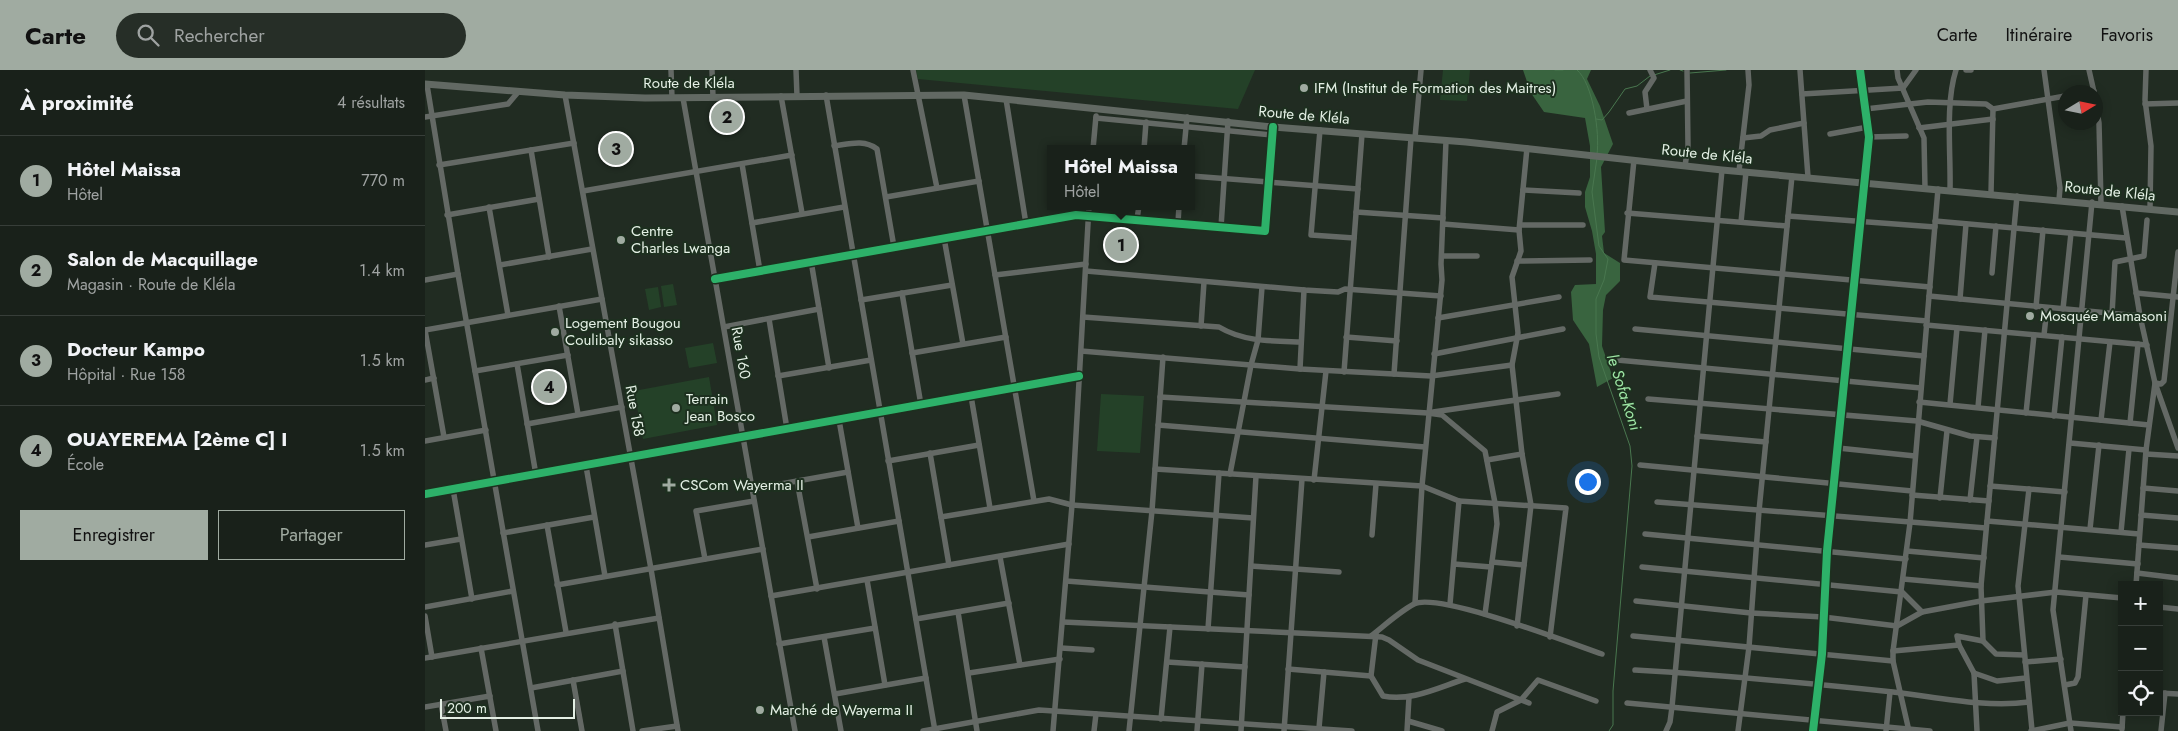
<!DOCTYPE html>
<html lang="fr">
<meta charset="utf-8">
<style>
body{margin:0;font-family:Jost,sans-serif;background:#262e27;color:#f1f3f6}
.controls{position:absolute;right:15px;bottom:15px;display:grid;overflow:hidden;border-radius:0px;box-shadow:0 2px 12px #0003}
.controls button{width:45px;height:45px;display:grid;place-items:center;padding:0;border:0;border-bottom:1px solid #373e39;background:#19211a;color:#f1f3f6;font:25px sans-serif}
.compass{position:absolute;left:1633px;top:15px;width:45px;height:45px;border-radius:50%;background:#19211a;box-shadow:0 2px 12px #0003;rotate:80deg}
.scale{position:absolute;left:15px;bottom:12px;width:135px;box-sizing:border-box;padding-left:5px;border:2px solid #e4f0e5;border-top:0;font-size:14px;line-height:18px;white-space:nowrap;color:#e4f0e5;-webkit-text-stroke:4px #1d301f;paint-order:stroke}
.you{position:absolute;left:1162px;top:411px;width:18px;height:18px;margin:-12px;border:4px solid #fff;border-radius:50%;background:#1a73e8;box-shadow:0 0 0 8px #1a73e833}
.badge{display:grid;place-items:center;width:32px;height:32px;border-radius:50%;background:#a0aba1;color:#111;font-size:16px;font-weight:700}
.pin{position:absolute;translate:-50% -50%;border:2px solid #fff;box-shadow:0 1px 5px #0006}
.popup{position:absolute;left:622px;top:75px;width:148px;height:65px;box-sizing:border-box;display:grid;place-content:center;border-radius:0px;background:#19211a;filter:drop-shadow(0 1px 4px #0005);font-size:16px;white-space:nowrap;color:#9fa3a2}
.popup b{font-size:19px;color:#f1f3f6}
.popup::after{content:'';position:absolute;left:50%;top:100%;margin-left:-10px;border:10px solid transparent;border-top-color:#19211a}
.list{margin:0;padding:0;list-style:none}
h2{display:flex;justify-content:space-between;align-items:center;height:65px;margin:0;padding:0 20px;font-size:21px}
h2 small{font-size:16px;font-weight:400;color:#9fa3a2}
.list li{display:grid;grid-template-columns:32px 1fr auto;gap:15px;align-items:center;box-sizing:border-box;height:90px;padding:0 20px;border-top:1px solid #373e39}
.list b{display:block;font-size:19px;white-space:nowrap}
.list p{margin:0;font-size:16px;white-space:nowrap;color:#9fa3a2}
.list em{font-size:16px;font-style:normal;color:#9fa3a2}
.actions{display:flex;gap:10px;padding:15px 20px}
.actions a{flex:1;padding:11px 0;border:1px solid #a0aba1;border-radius:0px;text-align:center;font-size:18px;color:#a0aba1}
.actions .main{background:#a0aba1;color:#111}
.icon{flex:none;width:28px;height:28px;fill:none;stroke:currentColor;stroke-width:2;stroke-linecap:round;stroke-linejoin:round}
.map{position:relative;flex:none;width:1753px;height:661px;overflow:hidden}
header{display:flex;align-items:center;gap:30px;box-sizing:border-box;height:70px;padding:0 25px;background:#a0aba1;color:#111}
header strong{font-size:24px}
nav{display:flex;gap:28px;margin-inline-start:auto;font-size:18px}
.search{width:350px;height:45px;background:#262e27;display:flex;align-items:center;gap:12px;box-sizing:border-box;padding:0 18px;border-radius:28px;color:#9fa3a2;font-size:19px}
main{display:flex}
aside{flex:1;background:#19211a}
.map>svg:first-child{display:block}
.green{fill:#244128}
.forest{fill:#39643f}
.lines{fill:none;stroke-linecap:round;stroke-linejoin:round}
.stream{stroke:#49774f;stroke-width:1}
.minor{stroke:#646965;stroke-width:5.5}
.major{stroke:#626963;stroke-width:7}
.cycleway-casing{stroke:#1d301f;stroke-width:11}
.cycleway{stroke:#2db169;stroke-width:8}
.poi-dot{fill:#a0aba1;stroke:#1d301f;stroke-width:2}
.labels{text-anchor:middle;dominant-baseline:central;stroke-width:4;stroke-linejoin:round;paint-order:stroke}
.street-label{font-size:15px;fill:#e4f0e5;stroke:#1d301f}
.poi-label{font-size:15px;fill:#e4f0e5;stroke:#1d301f;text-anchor:start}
.water-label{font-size:16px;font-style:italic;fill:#9ee6a5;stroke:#1d301f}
</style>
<header>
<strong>Carte</strong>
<div class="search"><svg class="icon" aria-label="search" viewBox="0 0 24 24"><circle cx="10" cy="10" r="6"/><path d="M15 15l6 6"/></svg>Rechercher</div>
<nav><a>Carte</a><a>Itinéraire</a><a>Favoris</a></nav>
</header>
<main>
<aside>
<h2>À proximité<small>4 résultats</small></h2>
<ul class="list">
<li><span class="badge">1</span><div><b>Hôtel Maissa</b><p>Hôtel</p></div><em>770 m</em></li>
<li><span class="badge">2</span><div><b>Salon de Macquillage</b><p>Magasin · Route de Kléla</p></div><em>1.4 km</em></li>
<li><span class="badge">3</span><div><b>Docteur Kampo</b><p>Hôpital · Rue 158</p></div><em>1.5 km</em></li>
<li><span class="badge">4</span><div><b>OUAYEREMA [2ème C] I</b><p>École</p></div><em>1.5 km</em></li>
</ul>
<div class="actions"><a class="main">Enregistrer</a><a>Partager</a></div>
</aside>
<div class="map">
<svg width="1753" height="661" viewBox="0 0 1753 661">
<rect width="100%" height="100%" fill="#212c22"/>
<g class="green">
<polygon points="491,0 830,0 813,39 493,9"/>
<polygon points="1018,0 1045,0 1042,31 1015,30"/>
<polygon points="248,214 252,235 239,237 236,216"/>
<polygon points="233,217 236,237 224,240 220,219"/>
<polygon points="288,273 292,293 264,298 260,278"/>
<polygon points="284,307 292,355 218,369 209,321"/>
<polygon points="676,324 719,326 715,383 672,381"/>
</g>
<polygon class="forest" points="1098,0 1166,0 1162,9 1175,36 1188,74 1176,97 1180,162 1177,166 1179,183 1195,193 1195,211 1181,225 1178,240 1177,276 1188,308 1172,317 1164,274 1148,250 1146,222 1150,215 1171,214 1171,184 1167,161 1160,137 1160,122 1165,107 1165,76 1160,48 1119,42 1106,23"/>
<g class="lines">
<g class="stream">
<polyline points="1130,0 1138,0"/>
<path d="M 1152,0 C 1168,13 1175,64 1172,84"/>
<polyline points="1255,0 1258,1"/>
<polyline points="1265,3 1301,0"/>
<polyline points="1229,5 1245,0"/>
<polyline points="1171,49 1177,50 1184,42 1200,19 1212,16 1225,6"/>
<polyline points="1172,88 1167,122 1174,176 1183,189 1179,210 1171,229 1171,264 1174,287 1205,376 1207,396 1188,621 1188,655 1184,661"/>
</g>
<g class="minor">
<polyline points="246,0 247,28"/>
<polyline points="287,0 288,27"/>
<polyline points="371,0 372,26"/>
<polyline points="488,0 512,118"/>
<polyline points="1375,0 1383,107"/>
<polyline points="1472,0 1473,8 1499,68 1500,118"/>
<polyline points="1541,0 1546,0"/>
<polyline points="1619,0 1635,118 1634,130"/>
<polyline points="1664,0 1669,22"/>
<polyline points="1721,0 1720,30 1726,76 1725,139"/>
<polyline points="2,15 33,204 113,661"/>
<polyline points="1661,22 1669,21"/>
<polyline points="1377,24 1478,18 1491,0"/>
<polyline points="140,25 226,499 253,661"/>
<polyline points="401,25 510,661"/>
<polyline points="539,25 609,431"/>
<polyline points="356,26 377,143"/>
<polyline points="258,28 370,661"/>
<polyline points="581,29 601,154"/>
<polyline points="1670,30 1674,53 1676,133"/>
<polyline points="1720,34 1753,33"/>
<polyline points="1222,39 1220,22 1229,8 1225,0"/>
<polyline points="1440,39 1503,32 1561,34 1568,39 1640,26"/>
<polyline points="1204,43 1262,31"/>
<polyline points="0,47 83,34 94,21"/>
<polyline points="671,48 848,65"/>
<polyline points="1494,58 1568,49"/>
<polyline points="895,60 886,165 929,168"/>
<polyline points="1405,64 1443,57"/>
<polyline points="1444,67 1481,66"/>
<polyline points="990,68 996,0"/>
<polyline points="1318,68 1336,66 1345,60 1379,53"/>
<path d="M 409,76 C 424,74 439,69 452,79 L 469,177"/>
<polyline points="668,79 671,46"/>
<polyline points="719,79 721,52"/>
<polyline points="759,79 762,47"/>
<polyline points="106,80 124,187"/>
<polyline points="1209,90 1199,190 1505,217"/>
<polyline points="317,94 335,201"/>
<polyline points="14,95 149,73"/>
<polyline points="1260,96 1263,76 1262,0"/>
<polyline points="1314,101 1324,15 1323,0"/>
<polyline points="766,106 933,119"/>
<polyline points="1098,120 1154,123"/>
<path d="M 1525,120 C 1526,83 1520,34 1531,0"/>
<polyline points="158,121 367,85"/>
<polyline points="1566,123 1568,39"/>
<polyline points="461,127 554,111"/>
<polyline points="1697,136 1715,246 1730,313 1721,380 1711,515"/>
<polyline points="64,137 83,245"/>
<polyline points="931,142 1018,148"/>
<polyline points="1202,143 1362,156"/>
<polyline points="22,145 114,129"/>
<polyline points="1363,146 1510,157"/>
<polyline points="712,149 714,136"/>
<polyline points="1510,151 1701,168"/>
<polyline points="1316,152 1321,102"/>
<polyline points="327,153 419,137"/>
<polyline points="753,153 754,136"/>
<polyline points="1018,154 1094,160"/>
<polyline points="1095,155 1158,155"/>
<polyline points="796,157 803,51"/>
<polyline points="519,168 538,274"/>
<polyline points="1753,182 1739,311 1736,314 1730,313 1753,378"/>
<polyline points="1017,186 1052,186"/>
<polyline points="386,191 404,298"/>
<polyline points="1092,191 1165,190"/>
<polyline points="1230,193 1225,227 1502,251"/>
<polyline points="75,195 167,179"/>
<polyline points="661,201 879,220 913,222 920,219 1016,226"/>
<polyline points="1567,203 1571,156"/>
<polyline points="570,205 661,194"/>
<polyline points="290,209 651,145 840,161 848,57"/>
<polyline points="0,210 33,204"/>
<polyline points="477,223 496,335"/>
<polyline points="1711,223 1753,227"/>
<polyline points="1504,226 1715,246"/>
<polyline points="1535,229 1541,154"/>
<polyline points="436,230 527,215"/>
<polyline points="134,236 153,344"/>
<polyline points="1611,237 1618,160"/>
<polyline points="1638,239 1646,163"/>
<polyline points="1687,244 1690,192 1719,186 1722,150"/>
<path d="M 658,247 L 794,257 C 819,272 848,271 876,272"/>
<polyline points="1013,248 1134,227"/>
<polyline points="344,249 362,359"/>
<polyline points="1501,255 1722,275"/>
<polyline points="776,256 779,212"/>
<polyline points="299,257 394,239"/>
<polyline points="1210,259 1499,286"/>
<polyline points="0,260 177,229"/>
<polyline points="0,260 19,367"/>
<polyline points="1619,265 1622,238"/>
<polyline points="921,267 972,271"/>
<polyline points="656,281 875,299 1006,306 1087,295"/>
<polyline points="487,283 581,267"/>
<polyline points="1009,284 1138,259"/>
<polyline points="1192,290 1496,318"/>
<polyline points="92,294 111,405"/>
<polyline points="875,299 879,220"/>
<polyline points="50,301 143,285"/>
<polyline points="919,302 937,64"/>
<polyline points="969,304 986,68"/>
<polyline points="353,306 446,290"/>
<polyline points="0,310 9,308"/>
<polyline points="546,326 565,438"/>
<polyline points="735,327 1003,343 1017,345 1060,381 1070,433 1072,454 1060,544"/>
<polyline points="1223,329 1492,351 1545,366 1570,368"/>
<polyline points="1494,332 1724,355"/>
<polyline points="1525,334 1532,258"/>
<polyline points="1553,337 1560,260"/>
<polyline points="1008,342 1133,324"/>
<polyline points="1601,343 1609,265"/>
<polyline points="1629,346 1637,267"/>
<polyline points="414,350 433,458"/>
<polyline points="1676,350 1685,272"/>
<polyline points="1705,353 1713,274"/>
<polyline points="102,354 197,337"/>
<polyline points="733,355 1000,377"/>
<polyline points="1272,366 1341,372"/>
<polyline points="0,371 61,360"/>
<polyline points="1645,373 1721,380"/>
<polyline points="1413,378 1490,386"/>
<polyline points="505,383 524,495"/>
<polyline points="1721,384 1753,386"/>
<polyline points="1062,390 1097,384"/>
<polyline points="463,391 554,375"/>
<polyline points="1215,395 1487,421"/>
<polyline points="161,396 180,506"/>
<polyline points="730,399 997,416 1034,431"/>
<polyline points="805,404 826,295 833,270 837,217"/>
<polyline points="889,410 901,301"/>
<polyline points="372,411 392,519"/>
<polyline points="1565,416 1640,422"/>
<polyline points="1718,418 1753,421"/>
<polyline points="28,419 47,529"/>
<polyline points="327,419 423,402"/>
<polyline points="1604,419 1593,516 1607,660"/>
<polyline points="0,424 654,306"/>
<polyline points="1487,425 1564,431"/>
<polyline points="1515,428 1522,361"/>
<polyline points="1545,430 1552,367"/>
<polyline points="1232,432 1561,458"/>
<polyline points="1716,445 1753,448"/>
<polyline points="516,447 624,429 647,435 828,448"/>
<polyline points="1562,451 1714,464"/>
<polyline points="122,455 141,562"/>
<polyline points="1665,459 1674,375"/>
<polyline points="1696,462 1704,379"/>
<polyline points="78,463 169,447"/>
<polyline points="1220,464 1481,489"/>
<polyline points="947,465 951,414"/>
<polyline points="383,467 474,451"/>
<polyline points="0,475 36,469"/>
<polyline points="1714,475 1753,478"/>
<polyline points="1482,481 1559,488"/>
<polyline points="575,487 595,595"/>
<polyline points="1634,487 1713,494"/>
<polyline points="280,489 271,441 329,431"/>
<polyline points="1067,492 1099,495"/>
<polyline points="1029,494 1066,497"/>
<polyline points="826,496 914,502"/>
<polyline points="1217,497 1477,522 1497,542"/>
<polyline points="1712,503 1753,508"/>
<polyline points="1478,509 1556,516"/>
<polyline points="442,510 460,615"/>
<polyline points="641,511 824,525"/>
<polyline points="132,515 338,479"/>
<polyline points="346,526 644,474"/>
<polyline points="1211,531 1326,543 1398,547 1472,556 1497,542 1556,531 1631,522 1697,528"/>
<polyline points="990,533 997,416 1017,210 1016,194 1021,71"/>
<polyline points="1025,534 1034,431 1141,438 1125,567"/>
<polyline points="0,537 88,521"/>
<polyline points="1734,537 1753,539"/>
<polyline points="533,542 552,661"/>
<polyline points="0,546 7,587"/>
<polyline points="491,549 584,533"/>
<polyline points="638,552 957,567 964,570 993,590 1104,633"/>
<polyline points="190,554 208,661"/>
<polyline points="1092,556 1106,435 1097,384 1087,295 1093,263 1087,207 1096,181 1094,160 1102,78"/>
<polyline points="783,559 794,403"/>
<path d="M 951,564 L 946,606 L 958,626 C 986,632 1014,617 1040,609"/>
<path d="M 946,566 C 959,556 974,542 989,534 C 1013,522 1145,573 1177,584"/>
<polyline points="1208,566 1468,591"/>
<polyline points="399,567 416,661"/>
<polyline points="1558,571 1556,516 1592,126"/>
<polyline points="354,574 450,558"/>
<polyline points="56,578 71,661"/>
<polyline points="636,578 667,580"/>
<polyline points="1468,581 1534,575"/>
<polyline points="0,588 234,548"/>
<polyline points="742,592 820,597"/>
<polyline points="1600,592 1636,589"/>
<polyline points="863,599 946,606"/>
<path d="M 1210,600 C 1296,605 1382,613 1468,622 C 1512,627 1560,638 1604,632"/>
<polyline points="544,603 635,589"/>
<polyline points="1549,603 1572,611 1601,608"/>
<polyline points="148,610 157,661"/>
<polyline points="1640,615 1650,613 1653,607 1661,525"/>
<polyline points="106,618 198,601"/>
<polyline points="1734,623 1753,624"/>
<polyline points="410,624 501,608"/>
<polyline points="1202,633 1505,661"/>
<polyline points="16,634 21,661"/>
<polyline points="0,637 65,626"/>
<polyline points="736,649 745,557"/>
<polyline points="983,651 1017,661"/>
<polyline points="894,658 899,602"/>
<polyline points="1697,659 1698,642"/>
<polyline points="217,661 252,656"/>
<polyline points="498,661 614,640 927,661"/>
<polyline points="628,661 647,435 664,136"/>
<polyline points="669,661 671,644"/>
<polyline points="704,661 727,441 738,287"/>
<polyline points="772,661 777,594"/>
<polyline points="816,661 831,406"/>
<polyline points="859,661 877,409"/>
<polyline points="982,661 984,627"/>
<polyline points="1067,661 1072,642 1096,630 1113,610 1171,631"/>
<polyline points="1241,661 1245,652 1247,637 1297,100"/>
<polyline points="1313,661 1324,577 1334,441 1367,106"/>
<polyline points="1388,661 1397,584 1402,481 1444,67 1435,0"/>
<polyline points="1461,661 1465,622"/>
<polyline points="1484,661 1468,591 1468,581 1485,453 1513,119"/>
<polyline points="1552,661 1549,603 1534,575 1532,566 1558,571 1571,584 1599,585"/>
<polyline points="1606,661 1645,653 1697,657"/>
<polyline points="1646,661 1628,540 1667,132"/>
<polyline points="1736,661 1740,623"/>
</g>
<polyline class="major" points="0,14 140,25 220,28 539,25 848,57 1041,72 1297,100 1753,142"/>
<g class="cycleway-casing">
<g id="cycleway">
<polyline points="290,209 651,145 840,161 848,57"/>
<polyline points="0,424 654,306"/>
<polyline points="1388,661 1397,584 1402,481 1444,67 1435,0"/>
</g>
</g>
<use href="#cycleway" class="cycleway"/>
</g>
<g class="poi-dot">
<circle cx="879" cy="18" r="5"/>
<circle cx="196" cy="170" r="5"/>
<circle cx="1605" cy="246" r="5"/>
<circle cx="130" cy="262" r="5"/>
<circle cx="251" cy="338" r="5"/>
<path d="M241.5 407.5h5v5h5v5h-5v5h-5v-5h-5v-5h5z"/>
<circle cx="335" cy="640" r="5"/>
</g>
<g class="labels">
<g class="street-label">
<text x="264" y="13">Route de Kléla</text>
<text transform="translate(879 45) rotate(5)">Route de Kléla</text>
<text transform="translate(1282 84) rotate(6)">Route de Kléla</text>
<text transform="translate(1685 121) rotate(6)">Route de Kléla</text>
<text transform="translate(316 283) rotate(80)">Rue 160</text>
<text transform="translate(210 341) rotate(80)">Rue 158</text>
</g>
<g class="poi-label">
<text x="889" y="18">IFM (Institut de Formation des Maitres)</text>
<text x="206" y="161">Centre<tspan x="206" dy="17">Charles Lwanga</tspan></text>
<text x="1615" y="246">Mosquée Mamasoni</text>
<text x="140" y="253">Logement Bougou<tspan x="140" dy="17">Coulibaly sikasso</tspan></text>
<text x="261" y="329">Terrain<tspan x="261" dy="17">Jean Bosco</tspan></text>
<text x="255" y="415">CSCom Wayerma II</text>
<text x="345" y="640">Marché de Wayerma II</text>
</g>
<g class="water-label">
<text transform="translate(1199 322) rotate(72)">le Sofa-Koni</text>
</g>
</g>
</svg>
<div class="controls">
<button>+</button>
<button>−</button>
<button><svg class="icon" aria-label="locate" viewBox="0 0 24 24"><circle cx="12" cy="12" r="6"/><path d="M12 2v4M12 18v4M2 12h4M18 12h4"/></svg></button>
</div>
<svg class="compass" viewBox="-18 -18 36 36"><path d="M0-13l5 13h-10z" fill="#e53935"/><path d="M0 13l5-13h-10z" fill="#9fa3a2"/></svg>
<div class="scale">200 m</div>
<div class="you"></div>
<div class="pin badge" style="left:696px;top:175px">1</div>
<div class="popup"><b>Hôtel Maissa</b>Hôtel</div>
<div class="pin badge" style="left:302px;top:47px">2</div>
<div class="pin badge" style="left:191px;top:79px">3</div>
<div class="pin badge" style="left:124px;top:317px">4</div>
</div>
</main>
